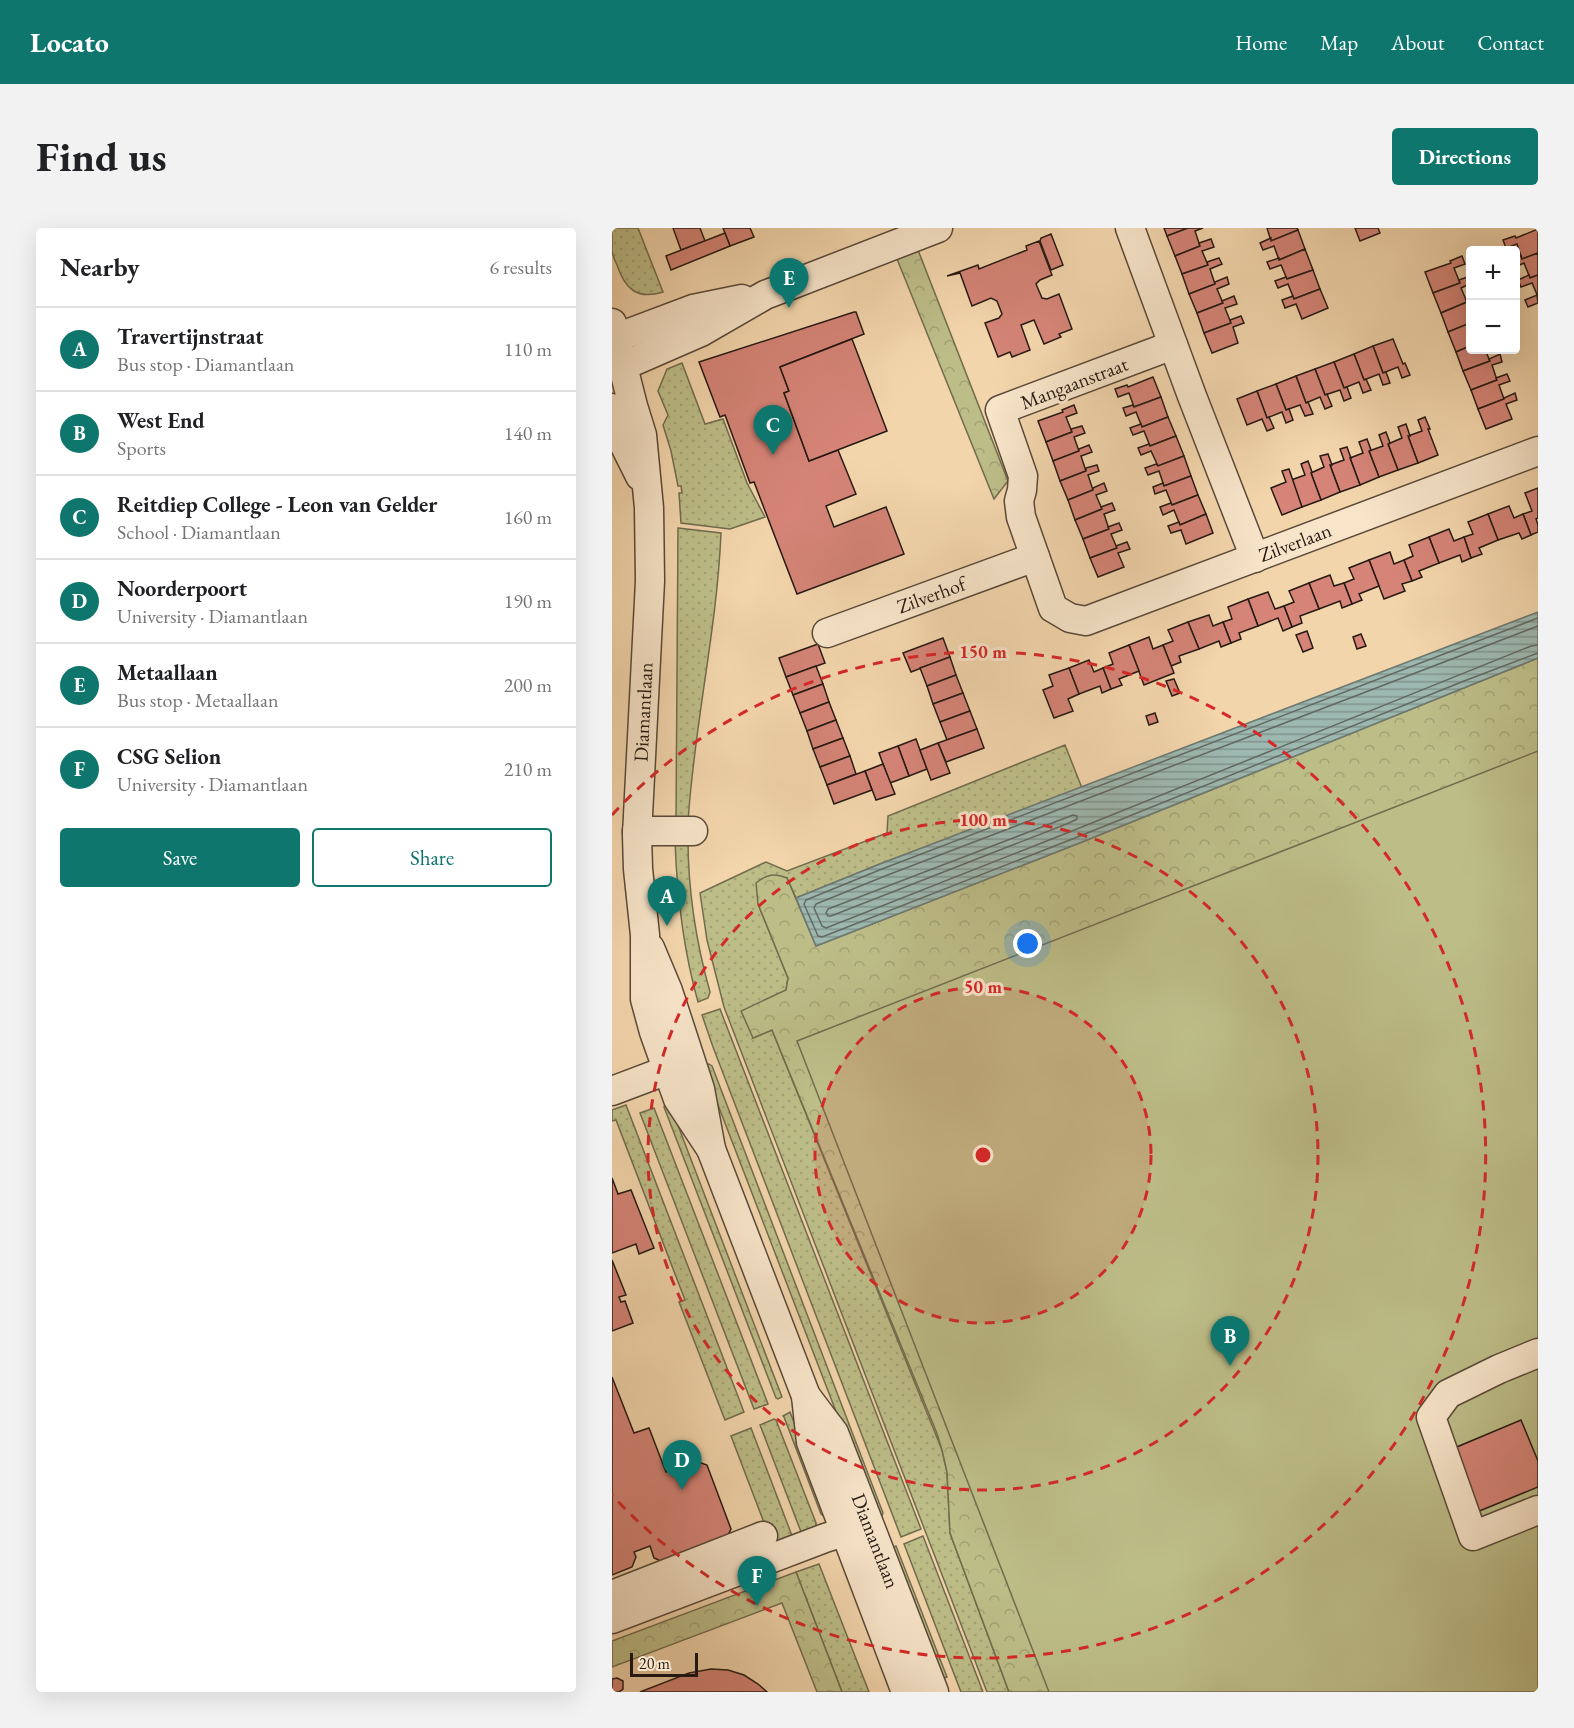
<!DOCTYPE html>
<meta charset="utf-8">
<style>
body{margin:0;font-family:"EB Garamond",serif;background:#f2f2f2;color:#202124}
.controls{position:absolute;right:18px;top:18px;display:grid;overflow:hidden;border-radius:6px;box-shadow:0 6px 24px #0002}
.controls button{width:54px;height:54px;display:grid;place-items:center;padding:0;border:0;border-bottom:2px solid #e0e0e0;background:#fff;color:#202124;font:30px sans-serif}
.scale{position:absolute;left:18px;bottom:15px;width:68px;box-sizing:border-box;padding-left:6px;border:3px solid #261a13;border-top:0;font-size:16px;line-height:21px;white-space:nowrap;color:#261a13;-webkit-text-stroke:4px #f7e4c9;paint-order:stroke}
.you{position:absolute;left:416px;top:716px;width:21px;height:21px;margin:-15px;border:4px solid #fff;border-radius:50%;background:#1a73e8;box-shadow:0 0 0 9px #1a73e833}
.badge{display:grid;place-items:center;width:39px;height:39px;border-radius:50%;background:#0f766e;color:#fff;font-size:20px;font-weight:700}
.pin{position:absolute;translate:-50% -50px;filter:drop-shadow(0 2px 3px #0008)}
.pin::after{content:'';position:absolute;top:32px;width:21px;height:18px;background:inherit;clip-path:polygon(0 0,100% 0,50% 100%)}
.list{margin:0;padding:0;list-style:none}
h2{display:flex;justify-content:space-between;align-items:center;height:78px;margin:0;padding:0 24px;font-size:26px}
h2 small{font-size:20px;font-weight:400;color:#757577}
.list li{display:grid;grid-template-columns:39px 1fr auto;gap:18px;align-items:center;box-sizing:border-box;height:84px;padding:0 24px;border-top:2px solid #e0e0e0}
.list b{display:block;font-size:22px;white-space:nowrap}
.list p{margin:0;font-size:20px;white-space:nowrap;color:#757577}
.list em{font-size:20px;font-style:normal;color:#757577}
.actions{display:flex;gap:12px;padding:18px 24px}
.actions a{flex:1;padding:14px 0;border:2px solid #0f766e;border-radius:6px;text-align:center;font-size:21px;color:#0f766e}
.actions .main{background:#0f766e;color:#fff}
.map{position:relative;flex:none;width:926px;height:1464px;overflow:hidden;border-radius:6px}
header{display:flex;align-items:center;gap:36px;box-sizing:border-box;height:84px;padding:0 30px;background:#0f766e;color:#fff}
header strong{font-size:28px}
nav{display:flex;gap:33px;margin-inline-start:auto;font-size:21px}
.intro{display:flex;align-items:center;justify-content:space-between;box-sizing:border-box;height:144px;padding:0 36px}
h1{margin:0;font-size:42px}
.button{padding:15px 27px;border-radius:6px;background:#0f766e;color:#fff;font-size:21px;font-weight:700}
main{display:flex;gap:36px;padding:0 36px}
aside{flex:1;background:#fff;border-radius:6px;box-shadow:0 6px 24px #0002}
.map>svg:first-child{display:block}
.grass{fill:url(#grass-dots);stroke:#726c4e;stroke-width:1.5}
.forest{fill:url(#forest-crowns);stroke:#726c4e;stroke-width:1.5}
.park{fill:#bdbd88;stroke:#726c4e;stroke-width:1.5}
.water{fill:url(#water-rules);stroke:#6d7971;stroke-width:1.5}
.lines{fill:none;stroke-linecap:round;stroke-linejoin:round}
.shore{stroke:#626962;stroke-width:1.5}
.building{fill:#d58477;stroke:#261a13;stroke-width:1.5}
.minor-casing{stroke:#594939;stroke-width:31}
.minor{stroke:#f7e4c9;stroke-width:28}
.ring{fill:none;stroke:#d62828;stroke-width:3;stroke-dasharray:10 8}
.labels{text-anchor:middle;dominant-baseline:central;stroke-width:6;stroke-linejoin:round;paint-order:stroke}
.street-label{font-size:20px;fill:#261a13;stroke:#f7e4c9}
.centre{fill:#d62828;stroke:#f7e4c9;stroke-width:3}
.ring-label{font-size:18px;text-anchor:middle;font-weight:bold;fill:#d62828;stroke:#f7e4c9;stroke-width:6;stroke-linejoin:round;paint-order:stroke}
</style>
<header>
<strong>Locato</strong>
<nav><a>Home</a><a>Map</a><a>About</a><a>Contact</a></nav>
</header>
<div class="intro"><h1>Find us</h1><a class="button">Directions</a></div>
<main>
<aside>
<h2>Nearby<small>6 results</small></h2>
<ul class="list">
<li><span class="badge">A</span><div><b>Travertijnstraat</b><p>Bus stop · Diamantlaan</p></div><em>110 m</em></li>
<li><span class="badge">B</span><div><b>West End</b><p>Sports</p></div><em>140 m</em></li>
<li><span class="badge">C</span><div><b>Reitdiep College - Leon van Gelder</b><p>School · Diamantlaan</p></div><em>160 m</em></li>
<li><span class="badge">D</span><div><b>Noorderpoort</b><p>University · Diamantlaan</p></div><em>190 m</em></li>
<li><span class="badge">E</span><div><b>Metaallaan</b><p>Bus stop · Metaallaan</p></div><em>200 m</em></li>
<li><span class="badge">F</span><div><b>CSG Selion</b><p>University · Diamantlaan</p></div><em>210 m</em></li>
</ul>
<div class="actions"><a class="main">Save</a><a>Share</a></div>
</aside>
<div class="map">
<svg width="926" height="1464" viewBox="0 0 926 1464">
<defs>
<pattern id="grass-dots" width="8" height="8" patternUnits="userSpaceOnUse" patternTransform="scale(1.5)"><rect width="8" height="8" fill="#bdbd88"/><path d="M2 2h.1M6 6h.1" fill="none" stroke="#a2a274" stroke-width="1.8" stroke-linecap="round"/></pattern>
<pattern id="forest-crowns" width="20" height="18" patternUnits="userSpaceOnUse" patternTransform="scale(1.5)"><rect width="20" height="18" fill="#bdbd88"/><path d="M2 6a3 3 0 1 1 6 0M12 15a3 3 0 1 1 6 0" fill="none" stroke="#a2a274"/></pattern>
<pattern id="water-rules" width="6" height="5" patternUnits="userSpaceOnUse" patternTransform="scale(1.5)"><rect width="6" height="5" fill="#9db8b0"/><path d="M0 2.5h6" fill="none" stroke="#80958e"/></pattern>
</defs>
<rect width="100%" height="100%" fill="#f3d5ac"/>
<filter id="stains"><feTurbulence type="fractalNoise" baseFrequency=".00333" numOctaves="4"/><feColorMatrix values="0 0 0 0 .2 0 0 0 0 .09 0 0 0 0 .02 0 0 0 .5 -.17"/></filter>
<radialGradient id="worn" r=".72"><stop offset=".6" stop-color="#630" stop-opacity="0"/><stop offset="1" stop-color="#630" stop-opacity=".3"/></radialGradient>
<g class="grass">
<path d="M 0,0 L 26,0 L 51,64 C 25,72 13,61 5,37 C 3,33 1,28 0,24 C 0,16 0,8 0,0 Z"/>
<polygon points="70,135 93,196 111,191 135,255 153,289 118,301 69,295 67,265 70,265 69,258 66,258 59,223 51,197 56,187 46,163 55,141"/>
<path d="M 66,300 L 109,305 C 105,402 82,497 76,594 L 64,592 Z"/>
<polygon points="453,517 470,560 268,636 184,670 175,650 146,676 176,750 174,762 141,810 160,802 330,1222 335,1244 338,1305 397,1464 375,1464 112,779 95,712 88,665 154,634 175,643 275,605 276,588"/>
<path d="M 76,611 C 76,664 84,714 98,764 L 96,770 L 86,774 C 71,721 65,668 63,613 Z"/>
<polygon points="108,781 309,1301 289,1309 101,819 90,787"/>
<polygon points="97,836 100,838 271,1285 270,1288 265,1290 91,838"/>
<polygon points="57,874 170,1169 166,1171 164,1170 52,879 53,876"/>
<polygon points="14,877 132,1184 113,1192 67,1074 73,1072 4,892 0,893 0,882"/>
<polygon points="42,880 156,1176 142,1181 28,885"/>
<polygon points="178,1184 212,1272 212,1288 209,1286 172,1189 171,1188"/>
<polygon points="162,1191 164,1192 204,1295 204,1301 191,1309 148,1197"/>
<polygon points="139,1200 182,1313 162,1321 119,1208"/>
<polygon points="311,1308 371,1464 349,1464 292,1316"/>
<polygon points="284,1318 335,1449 325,1453 274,1322"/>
<polygon points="207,1336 257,1464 230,1464 184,1344"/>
</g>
<g class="forest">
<polygon points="306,22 396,253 382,271 285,31"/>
<path d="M 926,430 L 926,824 L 451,1464 L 397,1464 L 338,1305 L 335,1244 L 330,1222 L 324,1203 L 160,802 L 141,810 L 129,783 L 174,762 L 176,750 L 146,676 L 144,655 C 155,646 162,645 175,650 L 204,718 L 465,616 Z"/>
<polygon points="184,1344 230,1464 205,1464 170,1375 0,1439 0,1413"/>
</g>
<polygon class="park" points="926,523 926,1464 437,1464 185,813"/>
<polygon class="water" points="926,384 926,430 465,616 204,718 184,670 268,636"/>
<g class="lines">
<g class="shore">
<polyline points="926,390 270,641 194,672 192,676 206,708 210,709 463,610 852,453 926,425"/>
<polyline points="926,398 273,648 204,676 202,680 210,698 214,700 460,603 919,418 926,417"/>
<polygon points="461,587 465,588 465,591 457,595 219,688 216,688 214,685 216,681"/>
</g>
</g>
<g class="building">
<polygon points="61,0 88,0 93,13 69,22"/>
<polygon points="111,0 138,0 142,9 118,18"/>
<polygon points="552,0 576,0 555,8"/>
<polygon points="576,0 591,0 583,3 588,18 563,28 555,8"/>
<polygon points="655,0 685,0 686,2 659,13"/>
<polygon points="743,0 766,0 768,5 748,13"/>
<polygon points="926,1 926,25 910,31 905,16 894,20 891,12 903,8 904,10"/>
<polygon points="686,2 693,21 667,32 662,18 651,22 648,15 659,10 659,13"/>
<polygon points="113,5 118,18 59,42 54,28"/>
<polygon points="439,6 451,37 439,42 428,13 429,10"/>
<polygon points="599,11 602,19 590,23 596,37 570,46 563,28 588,18 587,15"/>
<polygon points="427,13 440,47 428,52 424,56 430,70 435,71 447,66 460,101 447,106 449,109 432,116 422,92 409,97 418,122 400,129 398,124 386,129 373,95 387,90 390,86 385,73 379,70 360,78 348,45 335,48 366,37 367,41 415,22 414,18"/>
<polygon points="693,21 701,42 675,51 669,37 658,41 655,34 667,30 667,32"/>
<polygon points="926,25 926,47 918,50 912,35 903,39 903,30 909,28 910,31"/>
<polygon points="850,28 853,36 842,40 848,55 821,65 813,44 839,35 838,33"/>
<polygon points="607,30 610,36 598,41 603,56 577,66 570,46 596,37 595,34"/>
<polygon points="701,42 708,61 682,71 676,56 666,60 663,53 674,49 675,51"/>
<polygon points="917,47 918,50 926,47 926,69 920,55 909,59 906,52"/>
<polygon points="858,48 858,56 849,60 855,74 829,85 821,65 848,55 847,52"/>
<polygon points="615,49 617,56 605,61 611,75 585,85 577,66 603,56 603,54"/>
<polygon points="708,61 716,80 690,91 684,76 673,80 670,72 681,68 682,71"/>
<polygon points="925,67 926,75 916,79 913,72"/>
<polygon points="622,68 625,76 613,80 619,95 592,105 585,85 611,75 610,73"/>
<polygon points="858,70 858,79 857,79 858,95 836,104 829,85 855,74 854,72"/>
<polygon points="242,84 244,84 252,106 168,139 177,163 172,165 197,233 226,222 244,266 214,278 222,299 274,279 292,326 185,366 142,254 138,255 113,187 108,189 87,134"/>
<polygon points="629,88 632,95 621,99 626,115 600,125 592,105 619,95 618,92"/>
<polygon points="858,95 858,118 844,124 836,104"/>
<polygon points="240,111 275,203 197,233 172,165 177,163 168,139"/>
<polygon points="781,111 791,136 793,135 798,147 790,150 786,139 771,145 761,118"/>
<polygon points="761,118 771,145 774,144 778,155 771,157 767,146 752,152 742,126"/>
<polygon points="858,118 858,122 873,122 878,133 851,143 844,124"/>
<polygon points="742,126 752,152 754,151 759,162 751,165 747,154 732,160 722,134"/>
<polygon points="888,126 890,134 880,137 885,152 859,162 851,143 878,133 877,131"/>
<polygon points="722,134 732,160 735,159 739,170 732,173 728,162 713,167 703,141"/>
<polygon points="703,141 713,167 715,166 720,178 713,181 708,169 694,175 684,148"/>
<polygon points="895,146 898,153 887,157 892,171 866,181 859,162 885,152 884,150"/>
<polygon points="684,148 694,175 696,174 701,186 693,188 688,177 674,182 664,156"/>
<polygon points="541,149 549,169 522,179 517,165 506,169 503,161 515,157 516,159"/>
<polygon points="664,156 674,182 677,181 681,192 674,195 670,184 655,190 645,163"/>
<polygon points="645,163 655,190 657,189 662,200 655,203 650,191 635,197 625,171"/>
<polygon points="903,165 905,172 894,176 900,191 874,201 866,181 892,171 892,170"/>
<polygon points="549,169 556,189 530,199 524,184 514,188 511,180 521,177 522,179"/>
<polygon points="462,177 465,185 454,189 460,204 434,214 426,193 451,184 450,182"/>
<polygon points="556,189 564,208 538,218 532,203 521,207 518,200 529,196 530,199"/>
<polygon points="813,189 818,201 816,201 826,227 806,235 796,208 810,203 806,192"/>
<polygon points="794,196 798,208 796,208 806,235 786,242 776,216 790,210 786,199"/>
<polygon points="470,198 473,205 462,209 467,223 441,233 434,214 460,204 459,201"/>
<polygon points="774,204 778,215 776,216 786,242 767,249 757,223 771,218 767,207"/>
<polygon points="564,208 572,228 546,238 539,223 529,227 526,220 537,216 538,218"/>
<polygon points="755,211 759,222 757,223 767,249 748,257 738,230 751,225 747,214"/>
<polygon points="477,217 480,224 469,228 474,243 448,253 441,233 467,223 467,221"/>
<polygon points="735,219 739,230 738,230 748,257 728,264 718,237 732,232 728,221"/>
<polygon points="716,226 720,237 718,237 728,264 709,272 699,245 712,239 708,228"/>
<polygon points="572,228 579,248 552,258 547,243 536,247 533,240 544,236 546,238"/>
<polygon points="696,233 700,244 699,245 709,272 690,279 679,252 693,247 689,236"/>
<polygon points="485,237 487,243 476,247 481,262 456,272 448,253 474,243 474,240"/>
<polygon points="677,241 690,279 670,287 659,260 674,254 670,243"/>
<polygon points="579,248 586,267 560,277 554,262 543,266 541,259 551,255 552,258"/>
<polygon points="492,255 495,263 484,267 490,281 463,292 456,272 481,262 481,260"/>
<polygon points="926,260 926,290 924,291 926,297 926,304 919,307 911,286 920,283 913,265"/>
<polygon points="586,267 594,286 568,297 562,282 551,287 548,279 559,275 560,277"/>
<polygon points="500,275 503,282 492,286 497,301 471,311 463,292 490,281 489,279"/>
<polygon points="897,278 902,290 911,286 919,307 910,311 907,305 886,312 876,286"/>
<polygon points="594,286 601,305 574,316 569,302 559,305 556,298 567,294 568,297"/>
<polygon points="876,286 886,312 867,320 870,326 859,330 852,309 861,306 856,294"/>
<polygon points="507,295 510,302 499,306 505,320 478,330 471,311 497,301 496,299"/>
<polygon points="837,301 842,313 852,309 859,330 850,334 848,327 827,335 817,309"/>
<polygon points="817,309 827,335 807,343 810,349 800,353 792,332 801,328 797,317"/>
<polygon points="515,314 518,321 506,325 512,339 486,349 478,330 505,320 504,318"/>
<polygon points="778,324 782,336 792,332 800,353 790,356 793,363 772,371 757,332"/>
<polygon points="757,332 767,358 747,366 750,372 740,376 732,355 742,351 737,340"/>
<polygon points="718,347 722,358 732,355 740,376 730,380 728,373 707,381 697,355"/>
<polygon points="697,355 707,381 688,388 690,395 680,399 672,378 682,374 677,363"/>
<polygon points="656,364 663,381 672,378 680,399 671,403 666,390 646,398 636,371"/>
<polygon points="636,371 646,398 627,405 629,411 619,415 611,394 620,391 616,379"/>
<polygon points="597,387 601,398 611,394 619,415 609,419 607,413 587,421 576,394"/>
<polygon points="576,394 587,421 567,428 569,434 559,438 551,417 561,413 556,402"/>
<polygon points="695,403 701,420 691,424 684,407"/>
<polygon points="749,406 754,418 745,421 741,409"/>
<polygon points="537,409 541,421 551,417 562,445 532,457 517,417"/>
<polygon points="331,410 338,429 299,444 291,425"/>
<polygon points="206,416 213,435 174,449 167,430"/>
<polygon points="517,417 527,443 507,451 510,457 499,461 491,440 501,436 497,425"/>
<polygon points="338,429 344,447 315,458 308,440"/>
<polygon points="477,432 482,444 491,440 499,461 490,465 488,458 467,466 457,440"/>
<polygon points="204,438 211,456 181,467 174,449"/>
<polygon points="457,440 467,466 456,471 461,483 442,490 431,462 441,458 437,447"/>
<polygon points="344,447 351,465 321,476 315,458"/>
<polygon points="562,451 568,465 560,468 554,453"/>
<polygon points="211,456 217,474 188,485 181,467"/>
<polygon points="351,465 358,483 328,494 321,476"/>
<polygon points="217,474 224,492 195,503 188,485"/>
<polygon points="358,483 365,501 335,512 328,494"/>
<polygon points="543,485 546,494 537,497 534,488"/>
<polygon points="224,492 231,510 201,521 195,503"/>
<polygon points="365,501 372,520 334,534 326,515"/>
<polygon points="231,510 238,528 208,539 201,521"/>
<polygon points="304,511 315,541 297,548 286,518"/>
<polygon points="326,515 338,545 319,552 308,522"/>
<polygon points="286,518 297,548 278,555 267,525"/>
<polygon points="238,528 244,546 215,557 208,539"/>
<polygon points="271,536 283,566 264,572 253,543"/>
<polygon points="253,543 260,562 222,576 215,557"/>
<polygon points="0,950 6,966 19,962 42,1020 27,1026 24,1016 0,1025"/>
<polygon points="0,1032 14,1067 7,1069 9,1074 13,1073 21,1095 0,1103"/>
<polygon points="0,1149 22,1205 37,1200 54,1244 84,1233 95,1237 119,1301 114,1311 53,1335 42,1330 38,1318 22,1324 24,1329 20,1339 0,1347"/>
<polygon points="909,1192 926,1233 926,1259 865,1284 840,1221"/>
<polygon points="99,1441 116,1442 132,1447 146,1456 155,1464 28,1464 77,1445"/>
<polygon points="5,1450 11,1453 11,1461 7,1464 0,1464 0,1451"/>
</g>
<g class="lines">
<g class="minor-casing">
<g id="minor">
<polyline points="518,0 580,168 643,330"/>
<polyline points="0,95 21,178 30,207 37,280 38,353 25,607 26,641 33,707 33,771 42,804 66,871 99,921"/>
<polyline points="0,114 4,110 81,81 130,71"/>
<path id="s1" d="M 561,117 L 388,182 L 411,248 L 410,262 L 407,273 L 409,289 L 441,380 L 458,390 L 474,393 L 926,223"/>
<polyline points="0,134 11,138 89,104 153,67 326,0"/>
<polyline points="0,180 11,214 28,248"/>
<path id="s2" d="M 215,405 L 423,329"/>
<polyline points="25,603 81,603"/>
<polyline points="38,720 56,763 88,861 99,921 194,1168 199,1214 294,1464"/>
<polyline points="0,863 74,835"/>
<polyline points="926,1125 887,1141 836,1166 819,1189 861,1308 926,1282"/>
<path id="s3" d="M 194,1168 L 222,1205 L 322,1464"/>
<polyline points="0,1367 151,1308"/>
<polyline points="0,1391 213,1310 251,1298"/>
</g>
</g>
<use href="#minor" class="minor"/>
</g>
<circle cx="371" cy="927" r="168" fill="#d62828" fill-opacity=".12"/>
<g class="ring">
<circle cx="371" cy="927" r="168"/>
<circle cx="371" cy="927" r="335"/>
<path d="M0 587A503 503 0 1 1 0 1267"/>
</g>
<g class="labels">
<g class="street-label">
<text transform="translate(462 155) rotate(-21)">Mangaanstraat</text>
<text stroke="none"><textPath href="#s1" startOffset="652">Zilverlaan</textPath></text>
<text stroke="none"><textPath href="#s2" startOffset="111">Zilverhof</textPath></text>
<text transform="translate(31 484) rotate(-87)">Diamantlaan</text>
<text stroke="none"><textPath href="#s3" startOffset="162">Diamantlaan</textPath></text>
</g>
</g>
<circle cx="371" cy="927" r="9" class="centre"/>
<g class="ring-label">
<text x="371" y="430">150 m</text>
<text x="371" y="598">100 m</text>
<text x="371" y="765">50 m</text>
</g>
<rect width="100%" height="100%" filter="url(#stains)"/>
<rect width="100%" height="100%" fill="url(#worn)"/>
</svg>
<div class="controls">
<button>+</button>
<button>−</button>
</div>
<div class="scale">20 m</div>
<div class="you"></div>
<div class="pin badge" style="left:55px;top:698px">A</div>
<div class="pin badge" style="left:618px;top:1138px">B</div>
<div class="pin badge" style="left:161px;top:227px">C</div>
<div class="pin badge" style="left:70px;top:1262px">D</div>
<div class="pin badge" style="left:177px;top:80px">E</div>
<div class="pin badge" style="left:145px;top:1378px">F</div>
</div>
</main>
